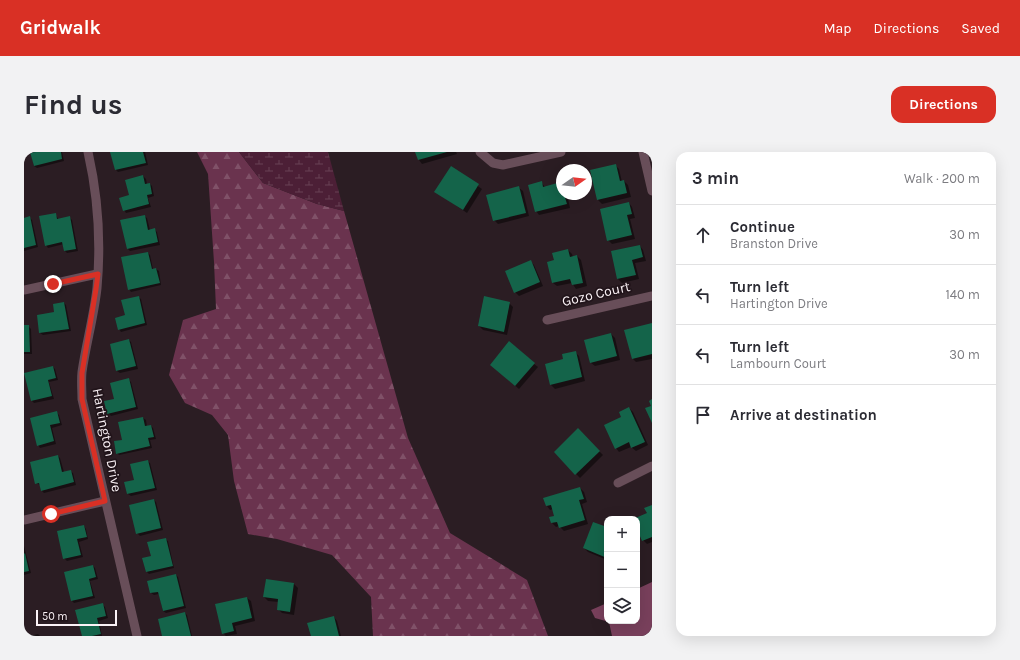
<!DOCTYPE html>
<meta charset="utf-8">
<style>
body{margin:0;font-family:Karla,sans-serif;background:#f2f2f3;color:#2b2b33}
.controls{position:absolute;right:12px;bottom:12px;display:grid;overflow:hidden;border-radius:8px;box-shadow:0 4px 16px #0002}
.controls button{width:36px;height:36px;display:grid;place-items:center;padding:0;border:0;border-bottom:1px solid #e1e1e2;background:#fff;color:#2b2b33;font:20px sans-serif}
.compass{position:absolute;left:532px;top:12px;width:36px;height:36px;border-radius:50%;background:#fff;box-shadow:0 4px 16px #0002;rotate:76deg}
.scale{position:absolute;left:12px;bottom:10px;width:81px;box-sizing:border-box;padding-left:4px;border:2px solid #fbf2f6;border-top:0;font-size:11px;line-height:14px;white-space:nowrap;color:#fbf2f6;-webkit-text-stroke:3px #21141a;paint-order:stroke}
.stop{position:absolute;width:12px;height:12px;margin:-9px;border:3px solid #d93025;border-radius:50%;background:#fff}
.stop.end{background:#d93025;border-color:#fff;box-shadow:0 1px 4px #0008}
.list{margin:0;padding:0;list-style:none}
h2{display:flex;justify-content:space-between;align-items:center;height:52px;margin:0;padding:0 16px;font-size:17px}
h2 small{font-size:13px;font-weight:400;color:#7c7c81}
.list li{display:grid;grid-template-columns:26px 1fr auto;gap:12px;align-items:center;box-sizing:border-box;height:60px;padding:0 16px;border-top:1px solid #e1e1e2}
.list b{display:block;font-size:15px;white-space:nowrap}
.list p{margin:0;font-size:13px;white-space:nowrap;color:#7c7c81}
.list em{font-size:13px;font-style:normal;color:#7c7c81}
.icon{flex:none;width:22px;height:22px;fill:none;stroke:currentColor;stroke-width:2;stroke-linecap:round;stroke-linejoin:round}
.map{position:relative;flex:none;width:628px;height:484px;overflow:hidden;border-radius:12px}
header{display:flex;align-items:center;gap:24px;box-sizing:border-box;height:56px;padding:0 20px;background:#d93025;color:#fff}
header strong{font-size:19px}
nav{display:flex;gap:22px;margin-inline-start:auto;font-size:14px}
.intro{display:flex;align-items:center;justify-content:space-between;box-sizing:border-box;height:96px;padding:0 24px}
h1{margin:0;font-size:28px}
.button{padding:10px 18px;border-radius:12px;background:#d93025;color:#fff;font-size:14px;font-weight:700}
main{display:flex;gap:24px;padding:0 24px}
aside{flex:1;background:#fff;border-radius:12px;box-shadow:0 4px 16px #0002}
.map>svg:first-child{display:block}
.forest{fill:url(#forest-firs)}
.wetland{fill:url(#wetland-marsh)}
.water{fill:#79405c}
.shadow{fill:#0007}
.building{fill:#14644a}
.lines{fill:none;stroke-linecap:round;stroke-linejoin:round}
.street{stroke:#684e59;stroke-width:9}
.route{stroke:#d93025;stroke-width:5}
.labels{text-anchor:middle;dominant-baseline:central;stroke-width:3.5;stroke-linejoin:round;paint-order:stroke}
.street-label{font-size:14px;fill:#fbf2f6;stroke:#21141a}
</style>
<header>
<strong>Gridwalk</strong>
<nav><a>Map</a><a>Directions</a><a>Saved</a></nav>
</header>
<div class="intro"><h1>Find us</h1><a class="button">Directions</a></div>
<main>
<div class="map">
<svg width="628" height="484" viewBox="0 0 628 484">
<defs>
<pattern id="forest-firs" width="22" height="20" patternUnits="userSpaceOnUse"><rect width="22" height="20" fill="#6a334e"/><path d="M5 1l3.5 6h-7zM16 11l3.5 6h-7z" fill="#805168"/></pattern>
<pattern id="wetland-marsh" width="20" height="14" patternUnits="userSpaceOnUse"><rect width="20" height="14" fill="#4c1f36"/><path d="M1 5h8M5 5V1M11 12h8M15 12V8" fill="none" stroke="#674054"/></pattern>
</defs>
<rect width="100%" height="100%" fill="#2b1d23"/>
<polygon class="forest" points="173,0 215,0 239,31 293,52 320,59 384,286 426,381 503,428 524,484 349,484 347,445 308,403 253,387 224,382 210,329 204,283 188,263 161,251 145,223 159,168 192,157 190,110 184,22"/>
<polygon class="wetland" points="215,0 304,0 320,59 293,52 239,31"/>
<polygon class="water" points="628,430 628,484 588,484 585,470 571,466 567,458 583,451 583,469 613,469 613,437"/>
<g class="shadow">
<polygon points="7,0 38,0 40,9 13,16 10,14"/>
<polygon points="87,0 121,0 124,13 94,20 92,18"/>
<polygon points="392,0 432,0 433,2 398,12 395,8"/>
<polygon points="591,13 595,17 598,30 600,29 604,33 607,45 578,52 574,48 567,19"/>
<polygon points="427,15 458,37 443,61 412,40"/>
<polygon points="119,24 122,27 123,32 126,32 128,34 130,44 124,46 127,55 102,61 100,58 106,44"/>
<polygon points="517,30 521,35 537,31 538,42 543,42 546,56 515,63 512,59"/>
<polygon points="495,36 499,39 505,64 474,72 470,68"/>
<polygon points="605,51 608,55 611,66 606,67 611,87 588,92 584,88"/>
<polygon points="31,62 35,68 45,65 48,68 54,99 43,101 41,99 40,92 24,96 22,93"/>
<polygon points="120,64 123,66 126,78 130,77 133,80 136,93 106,99 104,97"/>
<polygon points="5,65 8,68 14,95 0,99 0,67"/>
<polygon points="616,94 619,98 622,109 611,111 615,127 598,131 594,127 588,100"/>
<polygon points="544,98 548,102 549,105 553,104 557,108 563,134 552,137 548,131 533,134 529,131 531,109"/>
<polygon points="124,101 126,103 129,117 132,117 135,119 137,133 107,140 105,137"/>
<polygon points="506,109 510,113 519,134 495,144 491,140"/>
<polygon points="114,145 117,147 123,173 97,180 95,177"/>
<polygon points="40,151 42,153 47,179 19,183 16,181"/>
<polygon points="485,151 489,155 483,183 459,178 455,174"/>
<polygon points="628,172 628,207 612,210 609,207"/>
<polygon points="0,174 4,174 7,177 8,202 0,202"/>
<polygon points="587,182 591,186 596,208 571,214 567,211"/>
<polygon points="105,188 107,190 114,217 96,221 93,219"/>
<polygon points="551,200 555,204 561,229 531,237 527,233 522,213 541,208"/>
<polygon points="510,212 514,215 495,237 471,216"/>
<polygon points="29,215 31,217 34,228 25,230 30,247 10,251 8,249 1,221"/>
<polygon points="104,227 107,230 114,257 87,264 84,261"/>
<polygon points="605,256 609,260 624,293 612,299 607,295 595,300 592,296 599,265"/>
<polygon points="32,260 35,263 38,273 28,276 32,292 16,296 14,293"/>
<polygon points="119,266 122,268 123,275 127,274 129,276 132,287 126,288 128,296 95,303 93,301 99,288 95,271"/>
<polygon points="554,278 579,303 556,326 531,300"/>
<polygon points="34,304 36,306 40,320 46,319 49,321 52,333 20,341 17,338 16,333 12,331"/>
<polygon points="123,309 126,311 133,338 107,344 104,342 102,331 111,329"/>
<polygon points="556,336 560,340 563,350 558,352 564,372 540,379 535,374 532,375 528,371 532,365 529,357 526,358 523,354"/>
<polygon points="130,348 132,350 139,378 116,384 113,381"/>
<polygon points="628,354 628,390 623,392 619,388 613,375 613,367 612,367 624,362"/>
<polygon points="60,374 62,377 64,387 55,390 59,405 43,409 40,406"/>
<polygon points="583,376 583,408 564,400 560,396"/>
<polygon points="141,387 144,389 150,416 125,422 123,420 128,405"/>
<polygon points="0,394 7,421 0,423"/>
<polygon points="69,414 71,416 74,427 66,429 71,446 50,451 48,449"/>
<polygon points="152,423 154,425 162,456 142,461 139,459 135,442 130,443 127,441 124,430"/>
<polygon points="242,428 270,432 274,436 270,463 258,461 254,457 255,450 244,449 240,445"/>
<polygon points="223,446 227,449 231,469 211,474 213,482 202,484 199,481"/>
<polygon points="79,453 81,455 84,466 75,469 78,484 59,484"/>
<polygon points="161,461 163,463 168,484 139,484"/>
<polygon points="310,465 313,469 317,484 288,484"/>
<polygon points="14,482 16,484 5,484"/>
</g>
<g class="building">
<polygon points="6,0 37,0 38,7 10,14"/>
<polygon points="86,0 119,0 122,11 91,18"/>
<polygon points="391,0 423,0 394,8"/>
<polygon points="592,12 596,29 600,28 603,41 573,48 566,18"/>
<polygon points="427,14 455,32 439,58 410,40"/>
<polygon points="119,23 121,32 126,31 128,42 123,43 125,52 99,59 95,46 105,43 101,28"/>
<polygon points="518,29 519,35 537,30 538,42 540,42 543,52 511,60 504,33"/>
<polygon points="495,34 502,61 469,69 462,43"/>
<polygon points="605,50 608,62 603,63 608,83 583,89 576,57"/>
<polygon points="32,61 33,67 46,64 52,97 40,99 38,90 21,94 15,64"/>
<polygon points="121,63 124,78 131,76 134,90 103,97 96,68"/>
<polygon points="6,64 12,93 0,96 0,66"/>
<polygon points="616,93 619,105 608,108 612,123 593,127 587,99"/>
<polygon points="544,97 546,105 553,103 559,131 548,133 546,127 528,131 523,110 530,108 528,101"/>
<polygon points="124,100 128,117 132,116 136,131 104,138 97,105"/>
<polygon points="507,108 516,130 490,141 481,119"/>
<polygon points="115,144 121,171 94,178 91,166 101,163 97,148"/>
<polygon points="460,144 486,150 480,180 454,174"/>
<polygon points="40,150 45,177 15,181 13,163 30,160 29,152"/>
<polygon points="628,171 628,202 608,207 600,178"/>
<polygon points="0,173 5,173 6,200 0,200"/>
<polygon points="587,181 593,204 566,211 560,188"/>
<polygon points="105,187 112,214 92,219 86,192"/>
<polygon points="485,189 511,211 491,234 466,213"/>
<polygon points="552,199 558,225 526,233 521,212 539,207 538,202"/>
<polygon points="29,214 32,226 24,228 28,244 7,249 0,221"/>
<polygon points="105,226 112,255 83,262 80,249 90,247 86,231"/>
<polygon points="628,247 628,271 621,256 627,254 625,249"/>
<polygon points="605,255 621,290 607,296 605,290 591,297 580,273 597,265 595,260"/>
<polygon points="33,259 36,271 26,273 30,289 13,294 6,266"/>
<polygon points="119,265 121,274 127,273 130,285 124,286 126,294 92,302 90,289 98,288 94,270"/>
<polygon points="554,276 576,299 551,323 530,300"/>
<polygon points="34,303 38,320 47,318 50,330 17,339 15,331 11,332 6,310"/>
<polygon points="124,308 131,336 103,342 100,330 110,328 106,312"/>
<polygon points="556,335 560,347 555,348 561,368 535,376 533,370 527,371 525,365 530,364 527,353 522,354 519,346"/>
<polygon points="130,347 137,376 112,382 105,353"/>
<polygon points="628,353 628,385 618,389 613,377 613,367 609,367 623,361 620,356"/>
<polygon points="569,370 583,375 583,406 559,396"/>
<polygon points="60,373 63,385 53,387 57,403 39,407 33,379"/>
<polygon points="142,386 149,414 122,420 118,406 127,404 123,390"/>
<polygon points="1,401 5,419 0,420 0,402"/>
<polygon points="69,413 72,425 65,427 69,444 47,449 40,420"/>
<polygon points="152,422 160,454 139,459 134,440 126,441 123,429"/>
<polygon points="242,427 270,431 266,460 253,458 254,447 239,445"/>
<polygon points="223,445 228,466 208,471 210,479 198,482 191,452"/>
<polygon points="79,451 82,464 73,466 77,482 68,484 58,484 51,458"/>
<polygon points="161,460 167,484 138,484 134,467"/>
<polygon points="310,464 315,484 287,484 283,471"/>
</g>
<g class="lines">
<g class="street">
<path d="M 64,0 C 74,44 77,91 73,136 C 70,164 62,192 58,220 C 57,229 58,238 58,247 L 113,484"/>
<polyline points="456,0 469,11 479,13 537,0"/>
<polyline points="619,0 628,39"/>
<polyline points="0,138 73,122"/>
<polyline points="523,168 628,144"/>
<polyline points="594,331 628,314"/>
<polyline points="0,368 81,349"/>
</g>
</g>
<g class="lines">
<polyline class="route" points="27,362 81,349 58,247 58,221 72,137 74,122 29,132"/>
</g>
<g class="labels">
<g class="street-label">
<text transform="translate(572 142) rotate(-13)">Gozo Court</text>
<text transform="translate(83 288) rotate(79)">Hartington Drive</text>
</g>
</g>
</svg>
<div class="controls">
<button>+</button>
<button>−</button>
<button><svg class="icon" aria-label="layers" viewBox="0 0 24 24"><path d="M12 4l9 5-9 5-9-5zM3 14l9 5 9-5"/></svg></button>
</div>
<svg class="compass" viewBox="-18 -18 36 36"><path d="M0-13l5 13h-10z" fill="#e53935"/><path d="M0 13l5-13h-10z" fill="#7c7c81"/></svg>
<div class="scale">50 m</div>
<div class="stop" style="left:27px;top:362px"></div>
<div class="stop end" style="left:29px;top:132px"></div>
</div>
<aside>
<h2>3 min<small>Walk · 200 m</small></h2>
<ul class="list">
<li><svg class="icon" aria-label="ahead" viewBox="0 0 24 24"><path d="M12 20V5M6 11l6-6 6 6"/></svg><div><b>Continue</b><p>Branston Drive</p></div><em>30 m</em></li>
<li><svg class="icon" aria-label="left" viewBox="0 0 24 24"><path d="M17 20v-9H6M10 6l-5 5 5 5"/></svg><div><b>Turn left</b><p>Hartington Drive</p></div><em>140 m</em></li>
<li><svg class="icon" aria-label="left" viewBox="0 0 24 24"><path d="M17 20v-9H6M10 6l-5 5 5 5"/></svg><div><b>Turn left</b><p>Lambourn Court</p></div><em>30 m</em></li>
<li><svg class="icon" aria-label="arrive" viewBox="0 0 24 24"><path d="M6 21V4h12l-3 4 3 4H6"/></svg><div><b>Arrive at destination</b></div></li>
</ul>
</aside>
</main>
